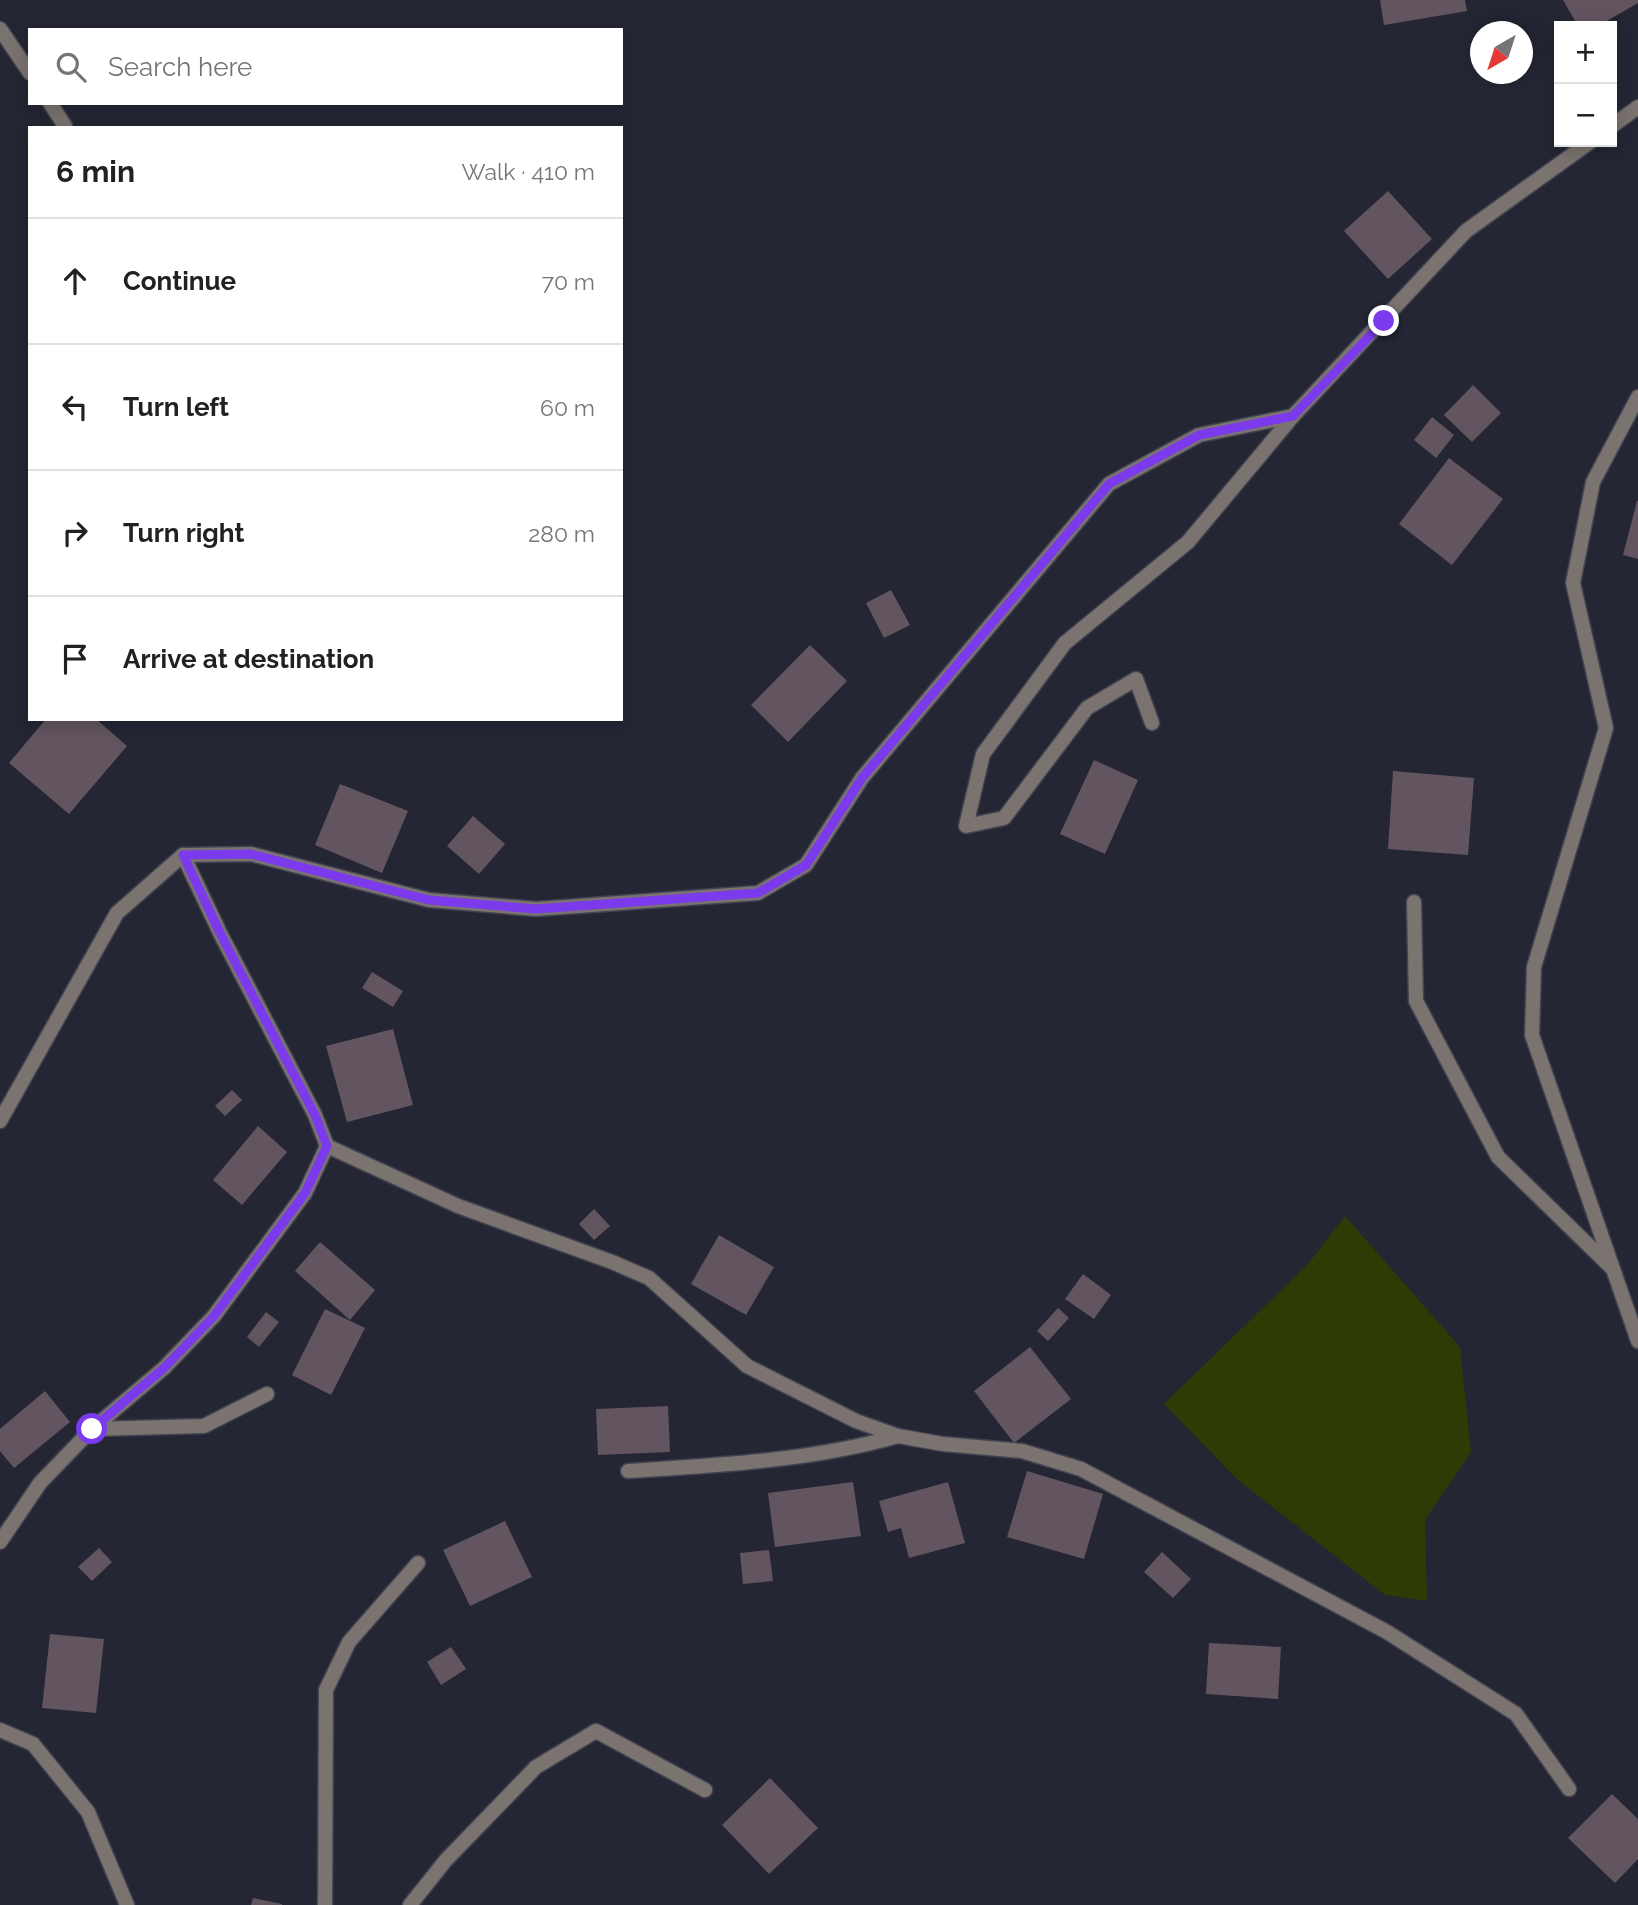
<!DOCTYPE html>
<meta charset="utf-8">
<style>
body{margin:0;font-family:Raleway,sans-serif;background:#f6f6f6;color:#202124}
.controls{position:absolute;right:21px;top:21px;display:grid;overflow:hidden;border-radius:0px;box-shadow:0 4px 18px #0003}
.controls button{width:63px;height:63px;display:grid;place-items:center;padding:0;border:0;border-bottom:2px solid #e0e0e0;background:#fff;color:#202124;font:35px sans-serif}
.compass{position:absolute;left:1470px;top:21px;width:63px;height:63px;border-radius:50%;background:#fff;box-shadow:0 4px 18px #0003;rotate:219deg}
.stop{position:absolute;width:21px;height:21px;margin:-16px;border:5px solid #7c3aed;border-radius:50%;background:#fff}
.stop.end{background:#7c3aed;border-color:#fff;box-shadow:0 2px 7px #0008}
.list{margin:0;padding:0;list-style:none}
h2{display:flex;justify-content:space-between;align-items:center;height:91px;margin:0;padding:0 28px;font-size:30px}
h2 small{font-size:23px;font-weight:400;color:#757577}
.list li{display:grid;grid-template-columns:46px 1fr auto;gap:21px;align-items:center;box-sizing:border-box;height:126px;padding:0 28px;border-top:2px solid #e0e0e0}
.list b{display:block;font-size:26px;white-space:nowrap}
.list em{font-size:23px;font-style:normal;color:#757577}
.icon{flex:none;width:38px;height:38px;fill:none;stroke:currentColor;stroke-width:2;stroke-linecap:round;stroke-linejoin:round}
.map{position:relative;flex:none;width:1638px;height:1905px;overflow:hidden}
.search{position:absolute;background:#fff;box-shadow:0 4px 18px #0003;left:28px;top:28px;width:595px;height:77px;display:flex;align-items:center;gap:18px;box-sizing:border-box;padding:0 24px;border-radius:0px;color:#757577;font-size:26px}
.panel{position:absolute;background:#fff;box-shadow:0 4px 18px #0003;left:28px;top:126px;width:595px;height:595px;border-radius:0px}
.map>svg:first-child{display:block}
.green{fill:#2f3b04}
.building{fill:#635560}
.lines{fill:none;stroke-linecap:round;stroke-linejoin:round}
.service-casing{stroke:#414350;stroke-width:17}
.minor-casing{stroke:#414350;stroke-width:17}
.tertiary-casing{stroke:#414350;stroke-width:17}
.service{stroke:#7b736f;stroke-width:14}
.minor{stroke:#7b736f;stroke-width:14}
.tertiary{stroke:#7b736f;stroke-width:14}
.route{stroke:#7c3aed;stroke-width:9}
</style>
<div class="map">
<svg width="1638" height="1905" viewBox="0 0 1638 1905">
<rect width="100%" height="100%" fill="#242634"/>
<polygon class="green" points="1345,1216 1460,1347 1471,1452 1425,1520 1427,1601 1385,1595 1238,1480 1164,1404 1308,1264"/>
<g class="building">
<polygon points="1380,0 1465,0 1467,11 1384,25"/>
<polygon points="1563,0 1638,0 1638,3 1598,26 1578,26"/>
<polygon points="1388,191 1432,239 1388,279 1344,231"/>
<polygon points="1473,385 1501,413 1472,442 1444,415"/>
<polygon points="1432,417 1454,435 1436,458 1414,440"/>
<polygon points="1449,458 1503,499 1452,565 1399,524"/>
<polygon points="1637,501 1638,501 1638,559 1623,555"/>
<polygon points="891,590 910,625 884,638 866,603"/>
<polygon points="810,645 847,681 788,742 751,705"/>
<polygon points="46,719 96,719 127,746 69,814 9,763"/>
<polygon points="1094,760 1138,780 1105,854 1060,834"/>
<polygon points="1393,771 1474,778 1468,855 1388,849"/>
<polygon points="340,784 408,811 382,873 315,845"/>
<polygon points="473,816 505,844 479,874 447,846"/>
<polygon points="372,972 403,991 393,1007 362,988"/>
<polygon points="393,1029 413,1105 347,1122 326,1046"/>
<polygon points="232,1090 242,1100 225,1116 215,1106"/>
<polygon points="258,1126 287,1152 242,1205 213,1180"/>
<polygon points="594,1209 610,1226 594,1240 579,1224"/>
<polygon points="719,1235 774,1267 746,1315 691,1284"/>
<polygon points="320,1242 375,1290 350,1320 295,1271"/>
<polygon points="1083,1274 1111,1295 1094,1319 1065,1299"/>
<polygon points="1058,1308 1069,1318 1048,1341 1037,1331"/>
<polygon points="325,1309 365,1328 331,1395 292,1375"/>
<polygon points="266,1312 279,1322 259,1347 247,1337"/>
<polygon points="1030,1347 1071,1399 1014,1443 974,1391"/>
<polygon points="45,1391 70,1422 14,1468 0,1451 0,1429"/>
<polygon points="668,1406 670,1452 598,1455 596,1409"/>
<polygon points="1027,1471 1103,1494 1084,1559 1007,1537"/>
<polygon points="853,1482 861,1536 775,1547 768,1493"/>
<polygon points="948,1482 965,1543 909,1558 901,1528 888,1532 879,1501"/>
<polygon points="505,1521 532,1577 470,1606 443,1550"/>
<polygon points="99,1548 112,1562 92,1581 78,1567"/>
<polygon points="769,1550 773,1581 743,1584 740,1553"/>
<polygon points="1162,1552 1191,1579 1173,1598 1144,1572"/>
<polygon points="50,1634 104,1639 96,1713 42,1708"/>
<polygon points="1209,1643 1281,1647 1278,1699 1206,1694"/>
<polygon points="451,1647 466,1669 441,1685 427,1662"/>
<polygon points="770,1778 818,1828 769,1874 722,1825"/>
<polygon points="1612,1794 1638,1819 1638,1859 1615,1883 1568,1838"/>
<polygon points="253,1898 282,1904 282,1905 251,1905"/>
</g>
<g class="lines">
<g class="service-casing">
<g id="service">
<polyline points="0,29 30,73"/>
<polyline points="50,103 65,126"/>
<polyline points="1152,723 1136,679 1087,708 1004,818 966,826 983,754 1065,643 1188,542 1293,416"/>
<polyline points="1414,902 1416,1001 1498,1157 1613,1269"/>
<polyline points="92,1429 204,1426 267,1394"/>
<path d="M 628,1471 C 719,1465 810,1461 898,1436"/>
<polyline points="325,1905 326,1690 349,1642 418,1563"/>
<polyline points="410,1905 446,1860 536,1767 596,1731 705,1790"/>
</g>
</g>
<g class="minor-casing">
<g id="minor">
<polyline points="1638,397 1593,482 1573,583 1606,728 1534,967 1532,1035 1638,1341"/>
<polyline points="327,1146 458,1206 612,1262 649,1278 747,1366 856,1421 898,1436 943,1444 1022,1451 1081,1469 1387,1632 1516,1714 1569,1789"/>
<polyline points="0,1542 40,1483 92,1429 164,1368 214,1316 305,1193 327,1146 315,1115 221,935 183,855"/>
<polyline points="0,1730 33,1744 88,1812 127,1905"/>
</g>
</g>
<g class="tertiary-casing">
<g id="tertiary">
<polyline points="1612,126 1638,107"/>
<polyline points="0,1121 117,913 183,855 251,854 429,900 536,909 758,893 806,865 862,778 1109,484 1199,435 1293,416 1466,231 1590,142"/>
</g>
</g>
<use href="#service" class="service"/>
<use href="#minor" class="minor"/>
<use href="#tertiary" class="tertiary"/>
</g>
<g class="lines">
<polyline class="route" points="92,1429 164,1368 214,1316 305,1193 327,1146 315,1115 221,935 183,855 251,854 429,900 536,909 758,893 806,865 862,778 1109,484 1199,435 1293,416 1384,321"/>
</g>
</svg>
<div class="controls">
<button>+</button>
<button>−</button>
</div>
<svg class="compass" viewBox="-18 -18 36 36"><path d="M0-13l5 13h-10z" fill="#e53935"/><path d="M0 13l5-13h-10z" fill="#757577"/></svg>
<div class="stop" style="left:92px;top:1429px"></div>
<div class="stop end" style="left:1384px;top:321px"></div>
<div class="search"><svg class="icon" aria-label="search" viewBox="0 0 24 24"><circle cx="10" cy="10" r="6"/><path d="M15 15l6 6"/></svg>Search here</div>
<section class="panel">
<h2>6 min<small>Walk · 410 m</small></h2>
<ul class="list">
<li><svg class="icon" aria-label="ahead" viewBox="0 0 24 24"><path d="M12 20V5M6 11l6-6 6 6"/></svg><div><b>Continue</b></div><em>70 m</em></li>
<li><svg class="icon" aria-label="left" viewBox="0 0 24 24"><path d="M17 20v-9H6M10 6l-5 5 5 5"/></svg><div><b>Turn left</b></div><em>60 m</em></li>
<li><svg class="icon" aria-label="right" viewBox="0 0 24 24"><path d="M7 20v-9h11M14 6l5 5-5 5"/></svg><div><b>Turn right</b></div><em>280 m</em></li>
<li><svg class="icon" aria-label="arrive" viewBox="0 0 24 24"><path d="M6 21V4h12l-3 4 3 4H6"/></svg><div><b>Arrive at destination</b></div></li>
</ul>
</section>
</div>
